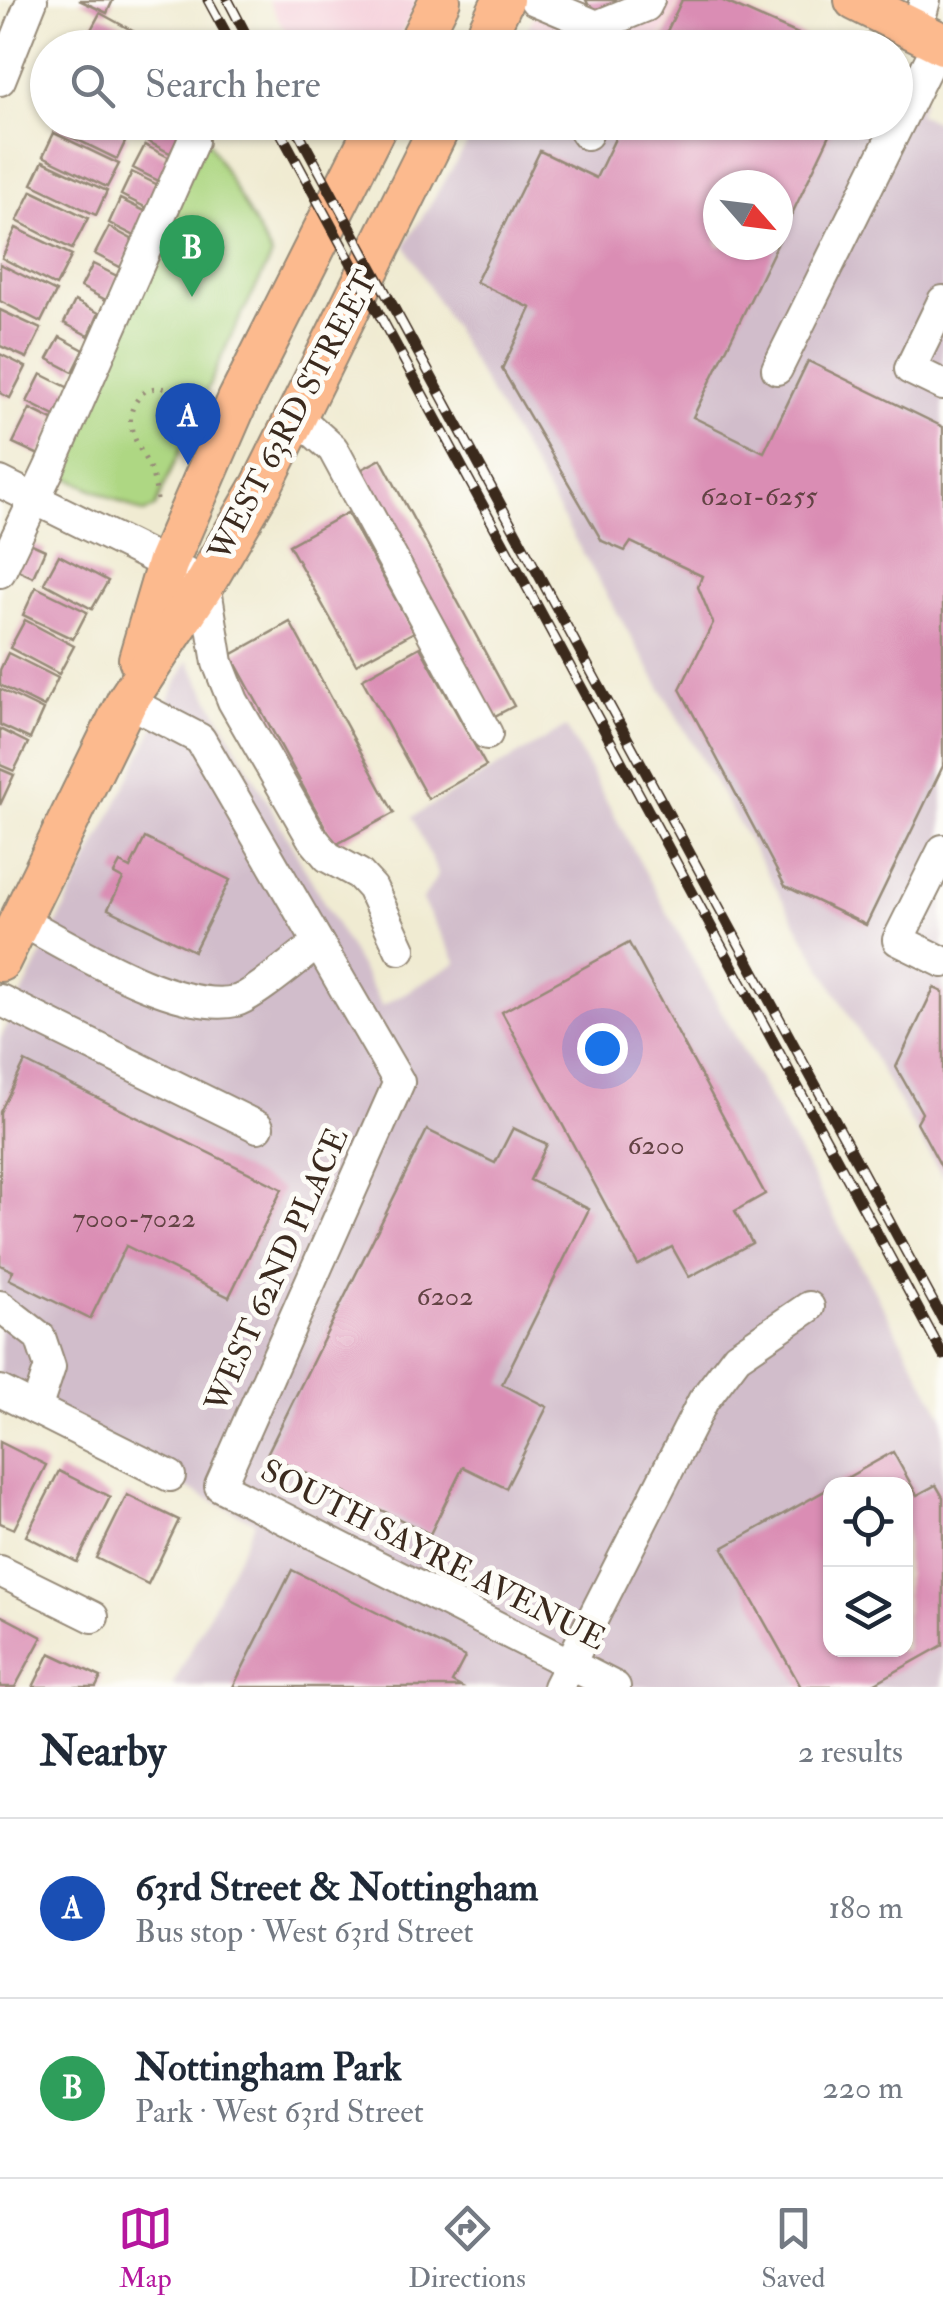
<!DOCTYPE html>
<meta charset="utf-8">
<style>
body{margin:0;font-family:"IM FELL Double Pica",serif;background:#f6f6f7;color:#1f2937}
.controls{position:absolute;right:30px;bottom:30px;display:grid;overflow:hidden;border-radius:20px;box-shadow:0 2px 8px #0004}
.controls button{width:90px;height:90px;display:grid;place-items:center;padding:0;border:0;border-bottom:2px solid #e0e1e3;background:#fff;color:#1f2937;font:50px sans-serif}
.compass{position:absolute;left:703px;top:170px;width:90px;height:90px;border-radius:50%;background:#fff;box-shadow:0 2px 8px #0004;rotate:118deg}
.you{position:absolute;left:602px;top:1048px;width:35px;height:35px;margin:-25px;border:8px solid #fff;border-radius:50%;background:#1a73e8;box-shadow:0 0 0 15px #1a73e833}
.badge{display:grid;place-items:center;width:65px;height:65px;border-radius:50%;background:#b5179e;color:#fff;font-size:32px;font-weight:700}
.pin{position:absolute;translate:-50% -82px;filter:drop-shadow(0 2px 5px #0008)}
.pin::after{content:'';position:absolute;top:52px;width:35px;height:30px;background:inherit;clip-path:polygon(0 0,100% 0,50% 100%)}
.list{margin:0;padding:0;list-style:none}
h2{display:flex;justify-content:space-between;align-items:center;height:130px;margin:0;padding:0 40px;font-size:42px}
h2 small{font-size:32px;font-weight:400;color:#747a83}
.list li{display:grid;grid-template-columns:65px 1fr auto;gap:30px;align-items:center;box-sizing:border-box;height:180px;padding:0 40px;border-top:2px solid #e0e1e3}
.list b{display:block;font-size:38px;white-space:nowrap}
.list p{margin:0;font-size:32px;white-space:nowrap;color:#747a83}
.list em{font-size:32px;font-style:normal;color:#747a83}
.icon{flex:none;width:55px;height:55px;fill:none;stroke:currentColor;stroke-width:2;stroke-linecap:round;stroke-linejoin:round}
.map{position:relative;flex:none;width:943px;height:1687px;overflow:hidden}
.search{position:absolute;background:#fff;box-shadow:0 2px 8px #0004;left:30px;right:30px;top:30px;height:110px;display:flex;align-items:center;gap:25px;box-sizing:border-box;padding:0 35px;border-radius:55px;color:#747a83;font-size:38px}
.sheet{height:490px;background:#fff}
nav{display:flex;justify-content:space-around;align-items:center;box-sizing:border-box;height:140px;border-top:2px solid #e0e1e3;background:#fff;font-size:28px;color:#747a83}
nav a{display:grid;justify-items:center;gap:5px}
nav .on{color:#b5179e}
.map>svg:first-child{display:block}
.built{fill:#f5cfda}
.industrial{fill:#d1bdcb;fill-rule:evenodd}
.green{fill:#aed783;stroke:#748050;stroke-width:2.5}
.building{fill:#da8db4}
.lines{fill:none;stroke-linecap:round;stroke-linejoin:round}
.minor-casing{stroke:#968a78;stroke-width:34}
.major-casing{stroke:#968a78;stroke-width:44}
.path{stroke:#968a78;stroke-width:5;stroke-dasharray:2.5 8;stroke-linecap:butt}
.minor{stroke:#fff;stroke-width:30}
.major{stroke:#fcba8e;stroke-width:40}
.rail-casing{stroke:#3b2a1e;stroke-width:11}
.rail{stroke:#fdfcf7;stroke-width:8;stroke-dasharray:22;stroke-linecap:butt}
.labels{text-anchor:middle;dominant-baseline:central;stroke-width:10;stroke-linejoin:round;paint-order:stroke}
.number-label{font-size:28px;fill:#634344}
.street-label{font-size:32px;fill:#3b2a1e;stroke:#fdfcf7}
</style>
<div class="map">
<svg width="943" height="1687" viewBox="0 0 943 1687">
<rect width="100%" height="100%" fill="#fdfcf7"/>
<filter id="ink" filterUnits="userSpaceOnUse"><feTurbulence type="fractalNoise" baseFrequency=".01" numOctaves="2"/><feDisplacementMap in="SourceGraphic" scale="20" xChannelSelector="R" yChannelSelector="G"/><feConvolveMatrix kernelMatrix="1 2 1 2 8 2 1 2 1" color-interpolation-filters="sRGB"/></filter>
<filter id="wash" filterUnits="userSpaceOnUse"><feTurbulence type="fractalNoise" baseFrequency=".0048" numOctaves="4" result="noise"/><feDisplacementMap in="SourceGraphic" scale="40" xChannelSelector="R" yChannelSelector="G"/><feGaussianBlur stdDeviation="2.25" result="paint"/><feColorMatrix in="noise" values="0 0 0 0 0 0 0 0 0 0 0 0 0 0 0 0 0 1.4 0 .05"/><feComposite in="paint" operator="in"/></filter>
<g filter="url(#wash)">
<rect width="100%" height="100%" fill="#f0ebd2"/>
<g class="built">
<polygon points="268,0 418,0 394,48 294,47"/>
<polygon points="542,0 680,0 656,47 577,47 530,25"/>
</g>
<g class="industrial">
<polygon points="530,25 577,47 519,47"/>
<path d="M 896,84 L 924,99 L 918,113 L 943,125 L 943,1178 L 405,245 L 480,123 L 896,122 ZM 718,185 L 778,185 L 778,245 L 718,245 Z"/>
<path d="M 188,660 L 382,1006 L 457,963 L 422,901 L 438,874 L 412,817 L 566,727 L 943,1416 L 943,1687 L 172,1687 L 255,1522 L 0,1395 L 0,1039 ZM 830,1484 L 906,1484 L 906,1650 L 830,1650 Z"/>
</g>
<polygon class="green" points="206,137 272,256 230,338 155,507 144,513 55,472"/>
<g id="blocks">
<g class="building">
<polygon points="79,0 113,0 107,13"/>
<polygon points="586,0 616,0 620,8 596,20"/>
<polygon points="682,0 721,0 805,37 804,40 820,48 659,48"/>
<polygon points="100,13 151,41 147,48 97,48 85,41"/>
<polygon points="58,122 101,122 128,136 117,159 55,129"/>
<polygon points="154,122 169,122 183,130 170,153 145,140"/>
<polygon points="623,122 836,122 778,243 778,185 718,185 718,245 777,245 693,417 764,452 808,361 943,427 943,766 866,925 785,886 680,689 713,623 698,587 702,576 631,542 625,551 602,541 502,369 531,308 476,282 540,151 596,178"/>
<polygon points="54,133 119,164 107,187 43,156"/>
<polygon points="145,145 170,158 159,181 133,168"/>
<polygon points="43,161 107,191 96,215 32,184"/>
<polygon points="132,172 158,185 147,208 121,195"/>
<polygon points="32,191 88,218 72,249 17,221"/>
<polygon points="120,199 147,212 135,236 109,223"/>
<polygon points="109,227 137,242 122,268 95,254"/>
<polygon points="16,228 72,255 56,286 2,258"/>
<polygon points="0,264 56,292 41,322 0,301"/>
<polygon points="93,264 119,277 106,300 81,287"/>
<polygon points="75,301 99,313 89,336 64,323"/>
<polygon points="0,310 41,329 27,358 0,346"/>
<polygon points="60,337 84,350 73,372 48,359"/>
<polygon points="0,354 26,367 10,398 0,393"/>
<polygon points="41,374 71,389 57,417 27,402"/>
<polygon points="30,409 55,421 39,455 13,443"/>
<polygon points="381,459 514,706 487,720 355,473"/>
<polygon points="347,513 414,632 356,664 289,545"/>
<polygon points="23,540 45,550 33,577 11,567"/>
<polygon points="59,555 108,581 92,609 44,583"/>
<polygon points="36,587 87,612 73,639 23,615"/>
<polygon points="25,620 74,646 59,674 10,648"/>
<polygon points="290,622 394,813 335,845 231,655"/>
<polygon points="420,647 486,766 428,799 362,679"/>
<polygon points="8,653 58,678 44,707 0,685 0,670"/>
<polygon points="0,689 43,710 30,739 0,725"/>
<polygon points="0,729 28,743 14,771 0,765"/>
<polygon points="0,769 14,775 0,805"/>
<polygon points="145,838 230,880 194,951 108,909 123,879 114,874 120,863 130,868"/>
<polygon points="629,943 765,1194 735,1211 752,1243 689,1277 672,1247 638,1265 502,1012"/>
<polygon points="934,988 943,992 943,1170 917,1122 922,1113 896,1067"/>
<polygon points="25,1062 282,1189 229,1297 126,1246 90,1319 9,1279 13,1271 0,1265 0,1112"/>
<polygon points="513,1128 547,1144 530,1180 589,1209 502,1384 547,1407 506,1488 463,1467 430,1534 267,1454 427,1130 495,1163"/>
<polygon points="0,1442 46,1465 14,1529 0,1523"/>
<polygon points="893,1452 917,1495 936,1485 943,1497 943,1645 868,1687 801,1687 723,1548 830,1488 830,1650 906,1650 906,1484 836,1484"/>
<polygon points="59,1471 110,1497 77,1562 26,1536"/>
<polygon points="127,1495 179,1520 148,1584 96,1558"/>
<polygon points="292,1570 465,1657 452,1682 461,1687 233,1687"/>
<polygon points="0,1615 42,1637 15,1687 0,1687"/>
<polygon points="50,1653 101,1677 96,1687 33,1687"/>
</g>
</g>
</g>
<g filter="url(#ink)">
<use href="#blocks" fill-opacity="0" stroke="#968a78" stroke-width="2.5"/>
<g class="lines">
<g class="minor-casing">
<g id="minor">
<polyline points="535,0 597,26 646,6 649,0"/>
<polyline points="917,30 925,0"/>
<polyline points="0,80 32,0"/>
<polyline points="579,122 587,134"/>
<polyline points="943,301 910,369 943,385"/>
<polyline points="777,369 939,42"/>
<polyline points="296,416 333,449 487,734"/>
<polyline points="0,482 205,583 218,663 233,701 312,838 328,857 359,874 372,888 400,949"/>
<polyline points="0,572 49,469 193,141"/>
<polyline points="127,701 200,739 399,1082 220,1486 615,1687"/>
<polyline points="943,850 898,940 943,962"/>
<path d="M 20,920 C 73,948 176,1014 236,1001 C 252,997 302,955 318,943"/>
<polyline points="0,1000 258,1127"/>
<polyline points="0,1306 40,1337 50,1367 36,1409"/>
<polyline points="0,1391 170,1476"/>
<polyline points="0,1571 93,1617"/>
<polyline points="558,1687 703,1401 737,1356 809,1307"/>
</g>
</g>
<g class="major-casing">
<g id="major">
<polyline points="855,0 943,44"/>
<polyline points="416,48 440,0"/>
<polyline points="480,48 503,0"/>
<polyline points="139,659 167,564 238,400 378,122"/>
<polyline points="0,961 127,701 205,583 262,485 442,122"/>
</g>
</g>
<path class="path" d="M 157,500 C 156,490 154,479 150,469 C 138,442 115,418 146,390 L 161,387 L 199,406"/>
<use href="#minor" class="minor"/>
<use href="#major" class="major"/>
<g class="rail-casing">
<g id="rail">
<polyline points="208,0 234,48"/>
<polyline points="228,0 253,48"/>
<polyline points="275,122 943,1355"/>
<polyline points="293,122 943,1320"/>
</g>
</g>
<use href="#rail" class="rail"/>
</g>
</g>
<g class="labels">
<g class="number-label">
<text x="759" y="496">6201-6255</text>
<text x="656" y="1145">6200</text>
<text x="134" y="1218">7000-7022</text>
<text x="445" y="1296">6202</text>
</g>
<g class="street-label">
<text transform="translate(293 416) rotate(-62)">WEST 63RD STREET</text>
<text transform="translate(277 1270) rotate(-66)">WEST 62ND PLACE</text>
<text transform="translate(433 1555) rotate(27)">SOUTH SAYRE AVENUE</text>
</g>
</g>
</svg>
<div class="controls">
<button><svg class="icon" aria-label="locate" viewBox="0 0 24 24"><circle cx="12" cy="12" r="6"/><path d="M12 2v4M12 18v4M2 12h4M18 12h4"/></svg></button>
<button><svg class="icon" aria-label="layers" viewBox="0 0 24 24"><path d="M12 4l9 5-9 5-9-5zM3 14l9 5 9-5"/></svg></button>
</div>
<svg class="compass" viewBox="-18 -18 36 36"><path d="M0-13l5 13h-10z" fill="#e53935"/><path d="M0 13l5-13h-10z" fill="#747a83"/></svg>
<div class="you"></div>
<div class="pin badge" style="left:188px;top:465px;background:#1a4fb4">A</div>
<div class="pin badge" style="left:192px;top:297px;background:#2e9e5b">B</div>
<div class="search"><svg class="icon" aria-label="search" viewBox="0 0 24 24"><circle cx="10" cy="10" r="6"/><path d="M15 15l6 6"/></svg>Search here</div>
</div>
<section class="sheet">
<h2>Nearby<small>2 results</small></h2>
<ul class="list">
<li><span class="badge" style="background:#1a4fb4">A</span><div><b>63rd Street &amp; Nottingham</b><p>Bus stop · West 63rd Street</p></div><em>180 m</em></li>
<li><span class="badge" style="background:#2e9e5b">B</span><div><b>Nottingham Park</b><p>Park · West 63rd Street</p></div><em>220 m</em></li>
</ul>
</section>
<nav>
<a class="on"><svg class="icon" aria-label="map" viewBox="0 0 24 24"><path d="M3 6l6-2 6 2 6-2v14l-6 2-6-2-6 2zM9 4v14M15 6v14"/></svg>Map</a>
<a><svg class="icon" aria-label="directions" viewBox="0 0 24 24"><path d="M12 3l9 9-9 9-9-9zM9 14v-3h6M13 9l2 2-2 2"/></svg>Directions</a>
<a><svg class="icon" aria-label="saved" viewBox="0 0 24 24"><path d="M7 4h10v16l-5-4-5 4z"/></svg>Saved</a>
</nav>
